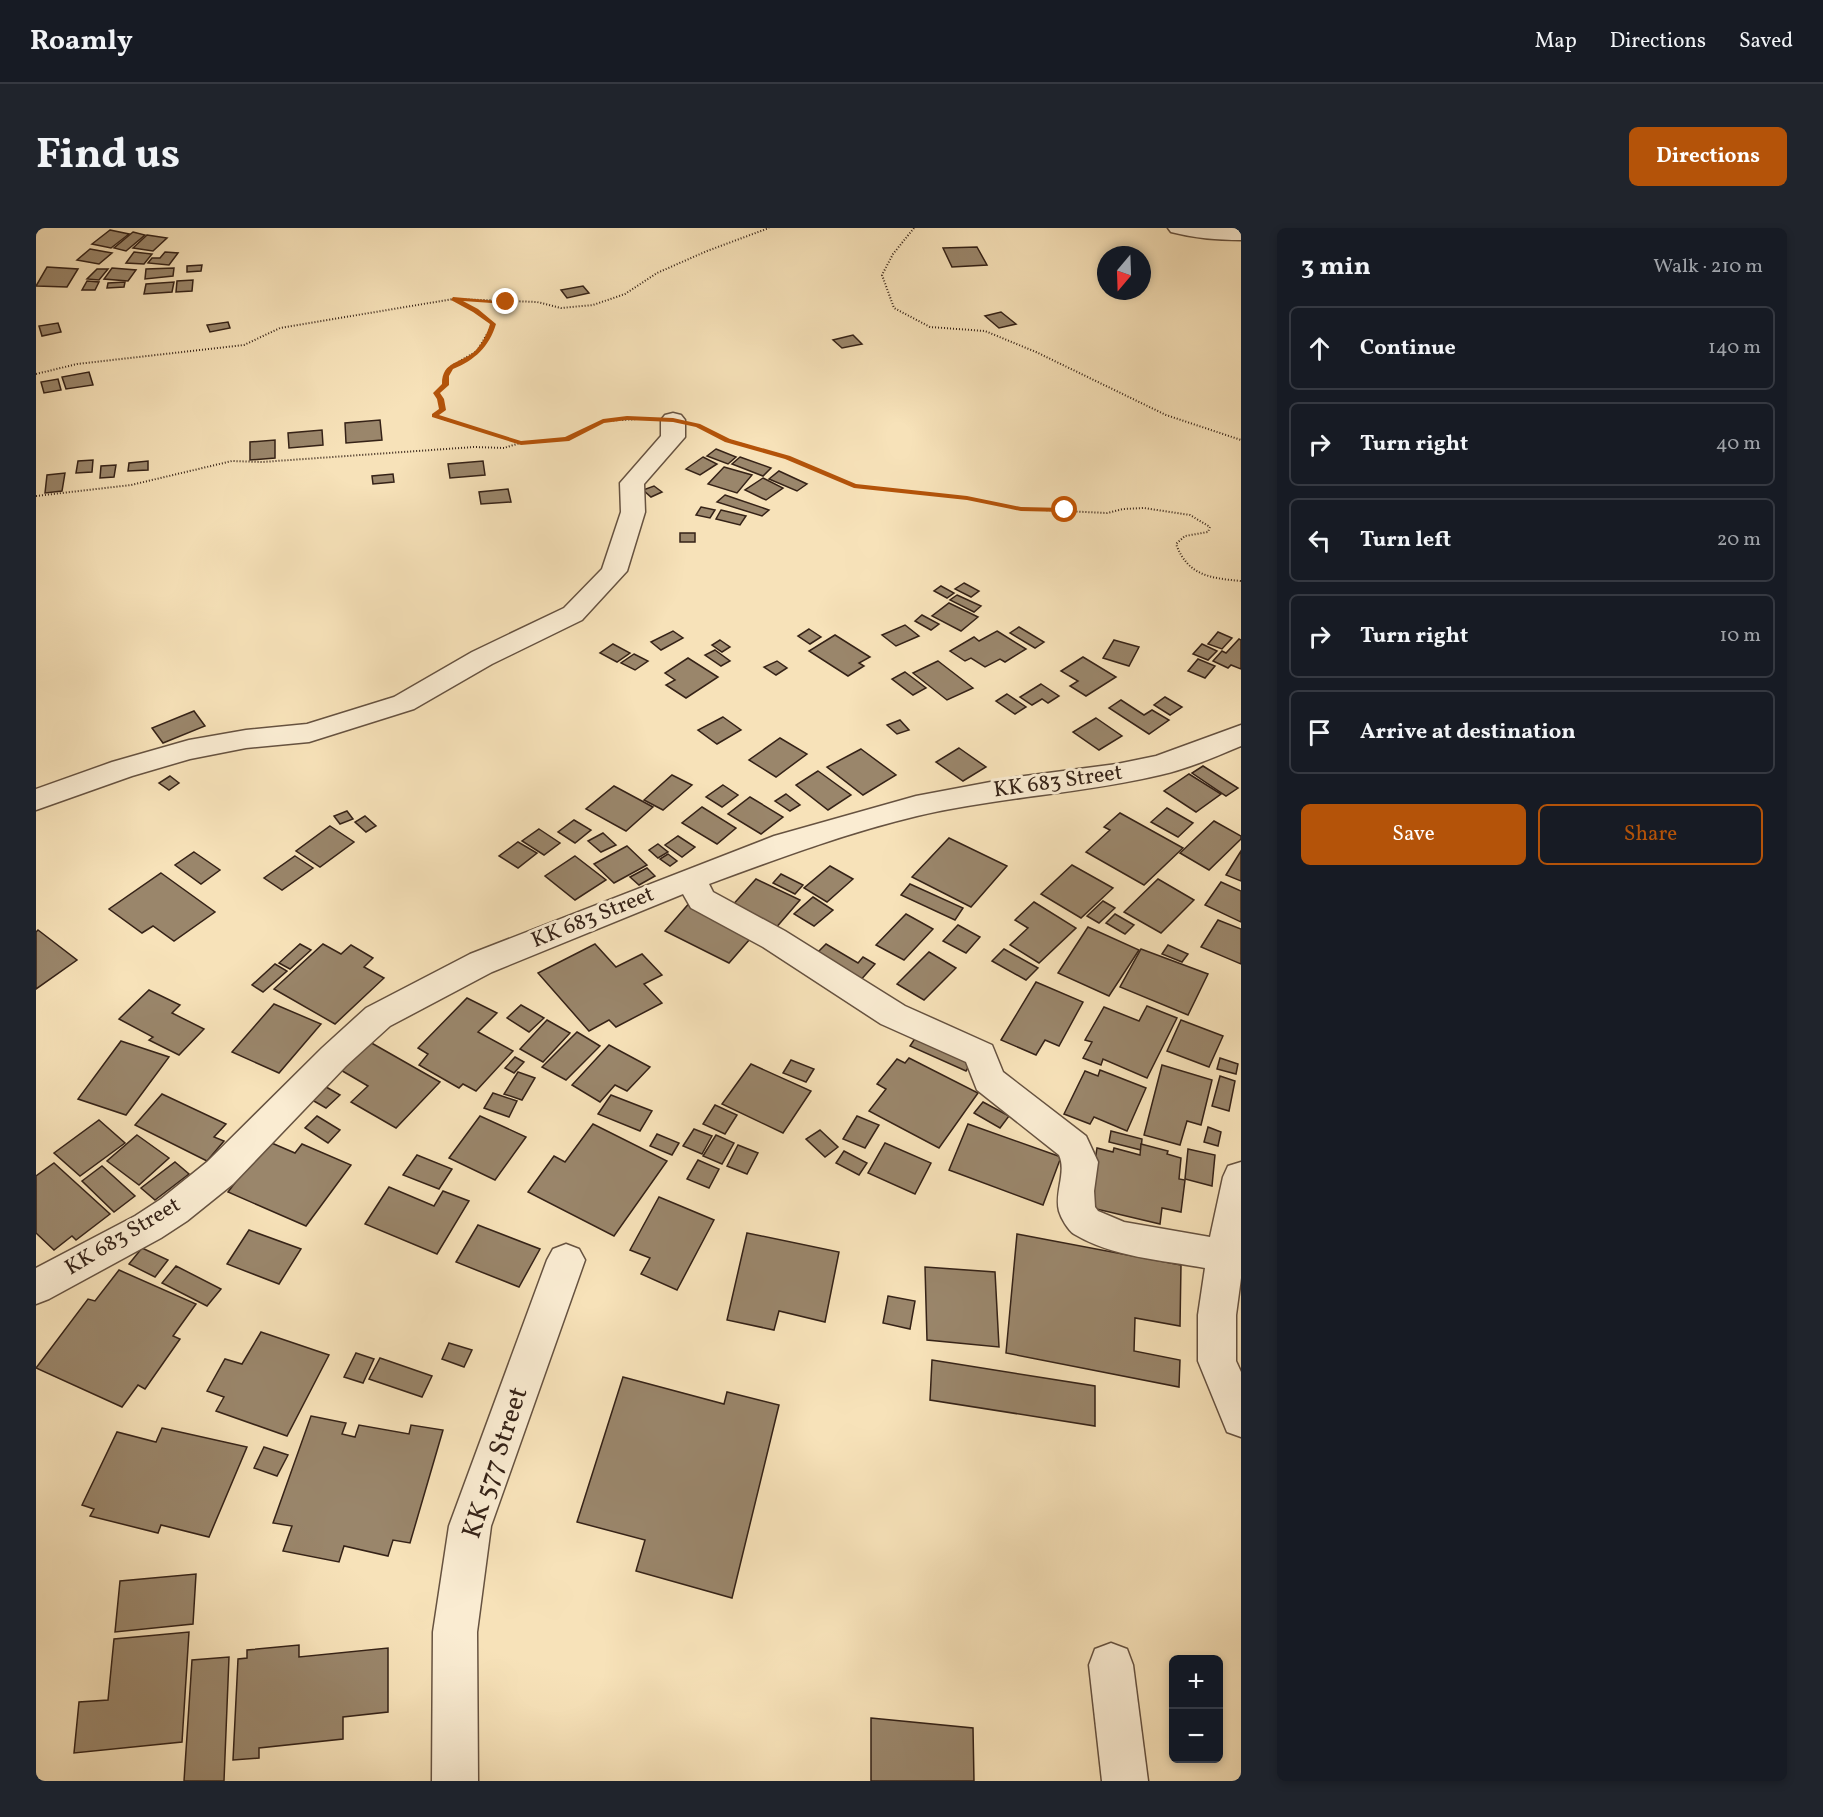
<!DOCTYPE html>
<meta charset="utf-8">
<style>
body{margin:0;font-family:Vollkorn,serif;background:#20242c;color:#f1f3f6}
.controls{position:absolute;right:18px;bottom:18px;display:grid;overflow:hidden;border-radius:9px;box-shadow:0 3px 9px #0003}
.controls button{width:54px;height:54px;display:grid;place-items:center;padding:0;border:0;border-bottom:2px solid #363941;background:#171b24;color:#f1f3f6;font:30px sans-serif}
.compass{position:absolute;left:1061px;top:18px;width:54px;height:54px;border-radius:50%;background:#171b24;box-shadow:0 3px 9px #0003;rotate:199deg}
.stop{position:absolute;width:18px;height:18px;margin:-14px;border:4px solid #b45309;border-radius:50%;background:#fff}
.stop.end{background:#b45309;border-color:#fff;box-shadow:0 2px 6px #0008}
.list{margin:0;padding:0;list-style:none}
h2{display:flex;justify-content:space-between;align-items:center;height:78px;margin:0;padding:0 24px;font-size:26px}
h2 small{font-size:20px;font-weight:400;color:#9ea1a6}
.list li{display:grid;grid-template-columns:39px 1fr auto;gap:18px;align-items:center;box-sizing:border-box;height:84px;margin:0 12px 12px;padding:0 12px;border:2px solid #363941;border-radius:9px}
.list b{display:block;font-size:22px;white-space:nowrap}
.list em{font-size:20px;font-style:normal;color:#9ea1a6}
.actions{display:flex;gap:12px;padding:18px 24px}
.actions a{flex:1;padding:14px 0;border:2px solid #b45309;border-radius:9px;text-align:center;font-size:21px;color:#b45309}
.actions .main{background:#b45309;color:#fff}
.icon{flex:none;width:33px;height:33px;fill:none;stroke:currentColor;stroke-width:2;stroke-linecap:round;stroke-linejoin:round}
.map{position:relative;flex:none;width:1205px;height:1553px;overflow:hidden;border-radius:9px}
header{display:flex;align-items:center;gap:36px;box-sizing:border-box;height:84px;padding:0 30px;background:#171b24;border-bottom:2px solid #363941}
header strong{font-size:28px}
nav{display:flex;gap:33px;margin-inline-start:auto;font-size:21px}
.intro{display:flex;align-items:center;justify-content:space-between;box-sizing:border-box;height:144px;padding:0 36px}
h1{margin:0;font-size:42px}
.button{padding:15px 27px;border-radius:9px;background:#b45309;color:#fff;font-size:21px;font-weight:700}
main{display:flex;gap:36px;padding:0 36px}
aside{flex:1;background:#171b24;border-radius:9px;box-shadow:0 3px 9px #0003}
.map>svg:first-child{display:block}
.building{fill:#9a866b;stroke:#352217;stroke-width:1.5}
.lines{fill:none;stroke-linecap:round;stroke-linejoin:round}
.street-casing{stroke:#665240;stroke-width:3}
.path{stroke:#352217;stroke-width:2;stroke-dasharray:1 2;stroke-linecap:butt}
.street{fill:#faecd2;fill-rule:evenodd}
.route{fill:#b45309}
.labels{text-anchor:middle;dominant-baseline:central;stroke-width:6;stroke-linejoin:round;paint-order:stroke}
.street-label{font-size:22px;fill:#352217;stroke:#faecd2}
.near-street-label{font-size:27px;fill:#352217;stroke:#faecd2}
</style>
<header>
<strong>Roamly</strong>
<nav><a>Map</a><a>Directions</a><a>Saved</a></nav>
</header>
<div class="intro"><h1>Find us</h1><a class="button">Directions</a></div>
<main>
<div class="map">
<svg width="1205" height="1553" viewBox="0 0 1205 1553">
<rect width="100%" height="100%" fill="#f7e2b9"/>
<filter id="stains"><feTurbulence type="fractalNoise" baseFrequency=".00333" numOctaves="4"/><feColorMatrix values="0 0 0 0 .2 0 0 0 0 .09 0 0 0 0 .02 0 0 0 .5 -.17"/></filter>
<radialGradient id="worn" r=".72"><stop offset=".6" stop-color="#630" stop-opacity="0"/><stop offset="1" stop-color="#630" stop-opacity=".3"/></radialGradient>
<g class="building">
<polygon points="74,2 93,6 75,20 56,16"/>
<polygon points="97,4 109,7 90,23 78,20"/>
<polygon points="111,7 131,10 117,23 97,20"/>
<polygon points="941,19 951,37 916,39 907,20"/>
<polygon points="54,21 76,25 63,36 41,32"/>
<polygon points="98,24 116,26 108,36 90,35"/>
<polygon points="129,24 142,25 133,37 112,35 116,30 124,30"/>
<polygon points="166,37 165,43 151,44 151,38"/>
<polygon points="11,39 42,41 31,59 0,58"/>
<polygon points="76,40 100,42 92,53 68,51"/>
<polygon points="138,40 137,48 109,51 110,41"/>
<polygon points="61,41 72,41 63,52 51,51"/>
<polygon points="157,52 156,63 140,64 141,53"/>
<polygon points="51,53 63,54 59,62 46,62"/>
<polygon points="89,54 88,59 71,60 72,55"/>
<polygon points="138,54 136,64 108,66 110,56"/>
<polygon points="547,58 553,65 531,70 525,62"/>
<polygon points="965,84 980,96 963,100 949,88"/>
<polygon points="192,94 194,100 174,104 171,97"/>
<polygon points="22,95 25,104 6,108 3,98"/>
<polygon points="817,107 826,116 806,120 797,112"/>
<polygon points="53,144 57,157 30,161 26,149"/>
<polygon points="22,151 25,162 8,165 5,154"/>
<polygon points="344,192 346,212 310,215 309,195"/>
<polygon points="286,202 287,217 253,220 252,205"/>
<polygon points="239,212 239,230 214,232 214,214"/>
<polygon points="680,221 700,229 692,236 671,228"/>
<polygon points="667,229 681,236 664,247 650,241"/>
<polygon points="704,229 735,240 727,248 696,236"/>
<polygon points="57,232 56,244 40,245 42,233"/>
<polygon points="112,233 112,242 92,243 93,235"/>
<polygon points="447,233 449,247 414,250 412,236"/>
<polygon points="80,237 78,249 64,250 65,238"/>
<polygon points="688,239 716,247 701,265 672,256"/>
<polygon points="743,243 771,256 761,263 733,251"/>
<polygon points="29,245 26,263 9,265 11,247"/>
<polygon points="357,246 358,254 337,256 336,248"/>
<polygon points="727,250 747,260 730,272 709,262"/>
<polygon points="618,258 626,264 615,269 607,262"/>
<polygon points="472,261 475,274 445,276 443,264"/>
<polygon points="689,267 733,282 726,288 681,274"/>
<polygon points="665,279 679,282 674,290 660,287"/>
<polygon points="685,282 710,288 704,297 680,291"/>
<rect x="644" y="305" width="15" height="9"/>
<polygon points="928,355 943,363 935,369 919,361"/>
<polygon points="905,358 918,365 911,370 898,363"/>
<polygon points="921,367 945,378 938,384 914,372"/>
<polygon points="913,375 942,389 925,403 896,388"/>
<polygon points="886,387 903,396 895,402 879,393"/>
<polygon points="869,397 883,408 860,418 846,407"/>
<polygon points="983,399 1008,414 999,420 974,405"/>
<polygon points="773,401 785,409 774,416 762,408"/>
<polygon points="637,403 647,410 625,422 615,414"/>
<polygon points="961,403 990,421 969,434 964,431 949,439 935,430 929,433 914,423 938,409 943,413"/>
<polygon points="1182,404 1196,410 1186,421 1172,416"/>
<polygon points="799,407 834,429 823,435 828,438 812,448 773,423"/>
<polygon points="1203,411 1205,412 1205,441 1195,437 1192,440 1177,433 1186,423 1190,425"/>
<polygon points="684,412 694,419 686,424 676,417"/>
<polygon points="1078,412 1103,419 1093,438 1067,430"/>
<polygon points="577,416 594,425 581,434 564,425"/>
<polygon points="1166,416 1181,423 1172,432 1157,426"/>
<polygon points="679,422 694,433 685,438 669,427"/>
<polygon points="598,426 612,433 599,442 585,435"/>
<polygon points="1047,429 1080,449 1050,468 1034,458 1042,453 1025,443"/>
<polygon points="652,430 682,449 650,470 630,457 639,452 629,445"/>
<polygon points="1162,431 1179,438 1169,450 1152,443"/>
<polygon points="741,433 751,440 740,447 728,439"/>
<polygon points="902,433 937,460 911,472 877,445"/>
<polygon points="869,444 890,460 877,467 856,451"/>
<polygon points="1005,456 1023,468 1012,475 1006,471 996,477 984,469"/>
<polygon points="971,466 990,479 979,486 960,473"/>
<polygon points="1129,469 1146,479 1134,487 1118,477"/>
<polygon points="1085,472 1108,487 1116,482 1133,492 1113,506 1073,480"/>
<polygon points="158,483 169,498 127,515 116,500"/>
<polygon points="687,489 705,502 681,516 662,502"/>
<polygon points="1060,490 1086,508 1063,522 1037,504"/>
<polygon points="864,492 873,502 861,506 851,497"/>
<polygon points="744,510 771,526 740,549 713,532"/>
<polygon points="923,520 950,539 927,553 900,534"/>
<polygon points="825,521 860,547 827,567 791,539"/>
<polygon points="1167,538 1202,560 1190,568 1156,545"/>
<polygon points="782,543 815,567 792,582 760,557"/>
<polygon points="1153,546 1185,566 1160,584 1128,563"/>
<polygon points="636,547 656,557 627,582 608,572"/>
<polygon points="134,548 143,555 133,562 123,555"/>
<polygon points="687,557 702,567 686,579 670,569"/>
<polygon points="578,558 617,579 590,603 550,581"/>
<polygon points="750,566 764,577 754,583 739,573"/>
<polygon points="714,569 747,589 725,606 692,586"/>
<polygon points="666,579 700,600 681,616 646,595"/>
<polygon points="1131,580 1157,595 1142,609 1115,594"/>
<polygon points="311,583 317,591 304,596 298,588"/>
<polygon points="1084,585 1147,620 1108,657 1050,624 1074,602 1068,599"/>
<polygon points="329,588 340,598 330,604 319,594"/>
<polygon points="538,592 555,602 539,615 522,604"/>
<polygon points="1178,593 1205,608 1205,611 1173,642 1144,625"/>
<polygon points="294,598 318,614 284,639 260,623"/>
<polygon points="503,601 524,615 508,627 486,613"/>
<polygon points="567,605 580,617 565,624 552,613"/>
<polygon points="642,608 659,619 646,629 629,617"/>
<polygon points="913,610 971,638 935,679 876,649"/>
<polygon points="482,614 501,625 482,640 463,628"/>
<polygon points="622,616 632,624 622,630 613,622"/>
<polygon points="591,618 611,637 578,655 558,636"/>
<polygon points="1205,623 1205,653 1190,647"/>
<polygon points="158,624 184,642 165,656 139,637"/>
<polygon points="632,626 641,633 634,638 624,631"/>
<polygon points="259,628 277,640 246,662 228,650"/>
<polygon points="539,628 570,652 539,672 509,648"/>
<polygon points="1036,637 1077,660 1045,690 1005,666"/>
<polygon points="794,638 817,651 791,674 768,660"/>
<polygon points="611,640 619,648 603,657 594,649"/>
<polygon points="125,645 179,684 138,713 117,698 106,705 73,681"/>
<polygon points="745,646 767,657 759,666 737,655"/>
<polygon points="720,651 764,672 738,702 694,680"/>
<polygon points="1122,651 1158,672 1125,705 1088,684"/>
<polygon points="1185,654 1205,663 1205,694 1169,677"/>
<polygon points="874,656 927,680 919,692 865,667"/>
<polygon points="777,669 797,682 778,698 758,686"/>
<polygon points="656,672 721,703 693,735 629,703"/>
<polygon points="1067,673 1079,680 1063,695 1051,688"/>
<polygon points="998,674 1040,700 1003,735 974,717 992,700 979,692"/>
<polygon points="870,686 897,701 868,732 840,717"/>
<polygon points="1079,686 1098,697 1089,706 1070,695"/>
<polygon points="1182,692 1205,701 1205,736 1165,719"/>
<polygon points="922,697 944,709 930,725 907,713"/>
<polygon points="1052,699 1103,722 1073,768 1022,745"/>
<polygon points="2,702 41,732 0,761 0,704"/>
<polygon points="264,716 275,722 254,741 243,735"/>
<polygon points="287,716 305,726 315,717 337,730 328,739 348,750 299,796 238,761"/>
<polygon points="559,716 580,739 606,726 626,747 608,756 626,775 580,799 573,792 553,803 502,745"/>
<polygon points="790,716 822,735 827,729 839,736 822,755 777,729"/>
<polygon points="1132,717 1152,726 1146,734 1126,726"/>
<polygon points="968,721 1002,740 990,752 956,733"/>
<polygon points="1105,721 1172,746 1152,787 1084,759"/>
<polygon points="893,724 920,740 888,772 861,756"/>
<polygon points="239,736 251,743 227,764 216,757"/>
<polygon points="1000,754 1047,774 1023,818 1009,812 1000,827 965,812"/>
<polygon points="113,762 144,777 136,785 168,801 143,827 113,812 117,809 83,791"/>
<polygon points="431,770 461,785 442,804 477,823 440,863 427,856 423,860 383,837 392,826 382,820"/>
<polygon points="238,776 285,796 243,845 196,824"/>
<polygon points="485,777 508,790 493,804 471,790"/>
<polygon points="1111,778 1141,790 1111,850 1067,831 1065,837 1047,830 1056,814 1049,812 1068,779 1103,793"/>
<polygon points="511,792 534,805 507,834 484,821"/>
<polygon points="1145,792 1187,808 1173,839 1131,823"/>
<polygon points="541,804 564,818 530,852 506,839"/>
<polygon points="882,806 938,830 930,843 874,818"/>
<polygon points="85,813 133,829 90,887 42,871"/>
<polygon points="332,813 404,854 360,900 315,874 332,858 303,841"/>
<polygon points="573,817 614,839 591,863 579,857 564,874 536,857"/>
<polygon points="479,829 488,834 478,845 469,840"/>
<polygon points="873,830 942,865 903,920 833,883 850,861 841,856 861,831 869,835"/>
<polygon points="1184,830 1202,836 1200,846 1181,841"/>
<polygon points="755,832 778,841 770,854 747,845"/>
<polygon points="715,836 775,863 747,905 686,876"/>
<polygon points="1126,837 1176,852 1165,897 1151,893 1144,917 1108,907"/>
<polygon points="1064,842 1110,860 1091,903 1058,889 1054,896 1028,886 1049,843 1062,848"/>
<polygon points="482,844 499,850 486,872 468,866"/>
<polygon points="1184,848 1199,853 1193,883 1176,878"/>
<polygon points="285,856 304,867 290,880 271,869"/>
<polygon points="457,865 481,873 473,889 448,880"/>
<polygon points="126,866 190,896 178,909 188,913 171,933 99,897"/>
<polygon points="575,867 616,883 604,903 562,886"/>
<polygon points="947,874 973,888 964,900 938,885"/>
<polygon points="679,877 701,887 689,906 667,896"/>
<polygon points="281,888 304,902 292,915 269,900"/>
<polygon points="444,888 490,909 459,952 413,930"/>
<polygon points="821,888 843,897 829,920 807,911"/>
<polygon points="63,892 89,915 44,948 18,925"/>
<polygon points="557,896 631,933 578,1008 492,964 518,928 529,934"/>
<polygon points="932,896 1025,929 1007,977 913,942"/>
<polygon points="1172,899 1185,904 1182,918 1168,914"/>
<polygon points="658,901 676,908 666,926 647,918"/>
<polygon points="784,902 802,919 789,929 770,911"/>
<polygon points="1075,903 1106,911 1105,922 1073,914"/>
<polygon points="621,906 643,915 636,927 614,918"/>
<polygon points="101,907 133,930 103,957 71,933"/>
<polygon points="680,907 698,915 686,936 667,928"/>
<polygon points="231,913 259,925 266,916 315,937 270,998 192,964"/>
<polygon points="849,915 895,935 879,966 832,945"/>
<polygon points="1105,916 1132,923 1131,926 1145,930 1143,951 1149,952 1145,984 1126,980 1124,996 1052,979 1061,920 1077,924 1078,920 1104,927"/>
<polygon points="702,917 722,925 711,946 691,938"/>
<polygon points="1152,921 1179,927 1176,958 1149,951"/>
<polygon points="808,923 831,935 823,947 800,935"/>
<polygon points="381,927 416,941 403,961 367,947"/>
<polygon points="662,932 683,941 673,960 651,951"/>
<polygon points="139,934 153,946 119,972 105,960"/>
<polygon points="18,935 74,986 40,1012 36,1008 18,1022 0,1005 0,948"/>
<polygon points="66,938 99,968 78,984 46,953"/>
<polygon points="353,959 398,978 407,963 433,973 401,1026 329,996"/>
<polygon points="623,969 678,992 641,1062 605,1046 614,1030 594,1022"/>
<polygon points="442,997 504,1021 483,1059 420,1034"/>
<polygon points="213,1002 265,1021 243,1056 191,1036"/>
<polygon points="711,1005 803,1024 789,1094 743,1083 738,1102 691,1092"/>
<polygon points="981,1006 1145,1037 1144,1098 1099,1090 1098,1123 1144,1132 1143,1159 970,1125"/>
<polygon points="106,1020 132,1032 119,1049 93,1036"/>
<polygon points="140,1038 185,1061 171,1078 126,1055"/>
<polygon points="889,1039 959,1044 963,1119 891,1112"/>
<polygon points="83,1042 160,1076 137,1108 144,1111 109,1161 102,1157 86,1179 0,1140 52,1071 59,1073"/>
<polygon points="852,1068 879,1073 874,1101 847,1095"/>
<polygon points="225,1104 293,1127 251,1208 180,1183 188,1169 171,1163 189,1131 206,1136"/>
<polygon points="413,1115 436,1122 428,1139 406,1131"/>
<polygon points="320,1125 338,1131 327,1155 308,1149"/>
<polygon points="344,1130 396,1148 386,1169 333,1151"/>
<polygon points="896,1132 1059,1158 1059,1198 894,1172"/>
<polygon points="587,1149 688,1176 691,1164 743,1177 696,1370 600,1343 609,1312 541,1294"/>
<polygon points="275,1188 310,1195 306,1206 319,1209 323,1197 373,1206 375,1197 407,1202 374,1315 357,1312 352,1328 308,1318 303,1334 247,1323 256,1298 237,1295"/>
<polygon points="126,1200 211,1219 173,1309 125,1297 122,1305 54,1288 58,1281 46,1277 81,1204 120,1214"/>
<polygon points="228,1219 252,1227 241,1248 218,1240"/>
<polygon points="160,1346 157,1396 79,1404 84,1353"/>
<polygon points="153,1404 146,1514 38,1525 43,1474 72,1472 78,1411"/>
<polygon points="263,1417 263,1429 352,1420 352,1484 307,1489 307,1511 223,1520 223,1530 197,1532 202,1431 211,1430 211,1422"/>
<polygon points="193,1429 188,1553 148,1553 156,1432"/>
<polygon points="835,1490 937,1500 938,1553 835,1553"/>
</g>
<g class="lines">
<g class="street-casing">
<g id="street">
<path d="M 1132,0 L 1205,0 L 1205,12 C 1181,12 1158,10 1135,4 Z"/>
<polygon points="637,185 645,187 649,192 649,209 608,256 609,284 591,343 546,392 456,436 378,481 273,514 210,520 154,531 96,548 0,582 0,561 76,534 153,512 210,502 271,496 358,469 436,424 528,380 566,341 585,284 584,255 625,208 625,192 629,187"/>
<path d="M 1205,497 L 1205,518 C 1179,529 1151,541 1124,547 C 1044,566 961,569 881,588 C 810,605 741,631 673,656 L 677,664 L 749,703 L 869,778 L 956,817 L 967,844 L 1050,908 L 1062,934 L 1058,963 L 1059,979 L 1062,983 L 1088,994 L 1174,1009 L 1187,949 L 1192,938 L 1205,934 L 1205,1050 L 1200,1087 L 1200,1133 L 1205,1144 L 1205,1209 L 1191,1204 L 1162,1133 L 1162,1087 L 1169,1040 C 1126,1032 1076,1029 1038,1006 C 1032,1002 1025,990 1023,983 C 1018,965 1031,944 1023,927 L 941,862 L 930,834 L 845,796 L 727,719 L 655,680 L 647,666 L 456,744 L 354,798 L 310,838 L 197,956 L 151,993 L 125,1010 L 13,1071 L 0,1076 L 0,1040 L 99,988 L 125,971 L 171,934 L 286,820 L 330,780 L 434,726 L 738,608 L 880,568 L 981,549 L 1081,536 L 1120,528 Z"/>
<polygon points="530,1016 543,1021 549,1032 455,1298 441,1404 442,1553 396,1553 397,1404 413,1298 511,1032 517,1021"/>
<polygon points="1075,1415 1091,1421 1097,1437 1112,1553 1066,1553 1053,1437 1059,1421"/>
</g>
</g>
<g class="path">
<polyline points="878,0 857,26 846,47 858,80 894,99 949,103 1000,124 1130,187 1205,212"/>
<polyline points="417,71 440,82 457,96 441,123 414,139 409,148 410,157 400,165 405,171 407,182 398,188 485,215 531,211 567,193 603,191"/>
<polyline points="0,146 41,136 208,117 244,100 417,71 501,74 525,80 557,77 589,66 621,45 671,23 733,0"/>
<path d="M 672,202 L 692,212 L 751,229 L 818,258 L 931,270 L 985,281 L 1071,285 L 1087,281 L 1108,280 L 1154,287 L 1174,299 L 1172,304 L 1149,308 L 1140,316 C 1152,348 1174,350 1205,353"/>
<polyline points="0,268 95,257 196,233 226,234 438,219 468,220 484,215"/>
</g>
<use href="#street" class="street"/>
</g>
<path class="route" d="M 417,69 L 473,74 L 470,76 L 427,73 L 442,81 L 460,96 C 453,119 439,132 417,141 L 413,148 L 413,157 L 404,165 L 408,171 L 410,182 L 403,187 L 485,213 L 529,209 L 567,191 L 591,188 L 637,190 L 664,196 L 694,211 L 754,228 L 820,256 L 931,268 L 985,279 L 1029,280 L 1033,282 L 1029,284 L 985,283 L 931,272 L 818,260 L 749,231 L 689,214 L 660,199 L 637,194 L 591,192 L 568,195 L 533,213 L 485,217 L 396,189 L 396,186 L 403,181 L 401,171 L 397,165 L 406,156 C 406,132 426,136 440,122 C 447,114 451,106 454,96 L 437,84 L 415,72 Z"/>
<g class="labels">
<g class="street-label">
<text transform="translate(1022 554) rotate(-8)">KK 683 Street</text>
<text transform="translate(557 690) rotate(-22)">KK 683 Street</text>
<text transform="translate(87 1009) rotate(-31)">KK 683 Street</text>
</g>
<g class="near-street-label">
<text transform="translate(460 1235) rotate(-72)">KK 577 Street</text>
</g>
</g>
<rect width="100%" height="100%" filter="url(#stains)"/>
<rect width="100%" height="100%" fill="url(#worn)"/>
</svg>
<div class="controls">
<button>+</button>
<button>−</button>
</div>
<svg class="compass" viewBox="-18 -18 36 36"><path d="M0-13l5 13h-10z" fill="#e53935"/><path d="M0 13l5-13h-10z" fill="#9ea1a6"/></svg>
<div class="stop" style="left:1029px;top:282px"></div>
<div class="stop end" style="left:470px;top:74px"></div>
</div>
<aside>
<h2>3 min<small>Walk · 210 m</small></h2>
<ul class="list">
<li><svg class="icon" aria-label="ahead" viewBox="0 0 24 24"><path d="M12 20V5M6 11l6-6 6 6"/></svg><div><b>Continue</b></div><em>140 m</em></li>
<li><svg class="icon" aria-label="right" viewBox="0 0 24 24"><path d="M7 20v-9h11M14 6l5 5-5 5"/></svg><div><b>Turn right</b></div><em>40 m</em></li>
<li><svg class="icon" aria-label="left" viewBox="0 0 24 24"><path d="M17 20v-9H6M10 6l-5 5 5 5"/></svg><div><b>Turn left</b></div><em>20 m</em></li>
<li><svg class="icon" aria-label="right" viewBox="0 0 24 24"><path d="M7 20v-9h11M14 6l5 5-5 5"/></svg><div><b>Turn right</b></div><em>10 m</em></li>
<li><svg class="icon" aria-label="arrive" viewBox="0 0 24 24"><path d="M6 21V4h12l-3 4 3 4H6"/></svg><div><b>Arrive at destination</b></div></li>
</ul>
<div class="actions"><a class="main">Save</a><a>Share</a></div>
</aside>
</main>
